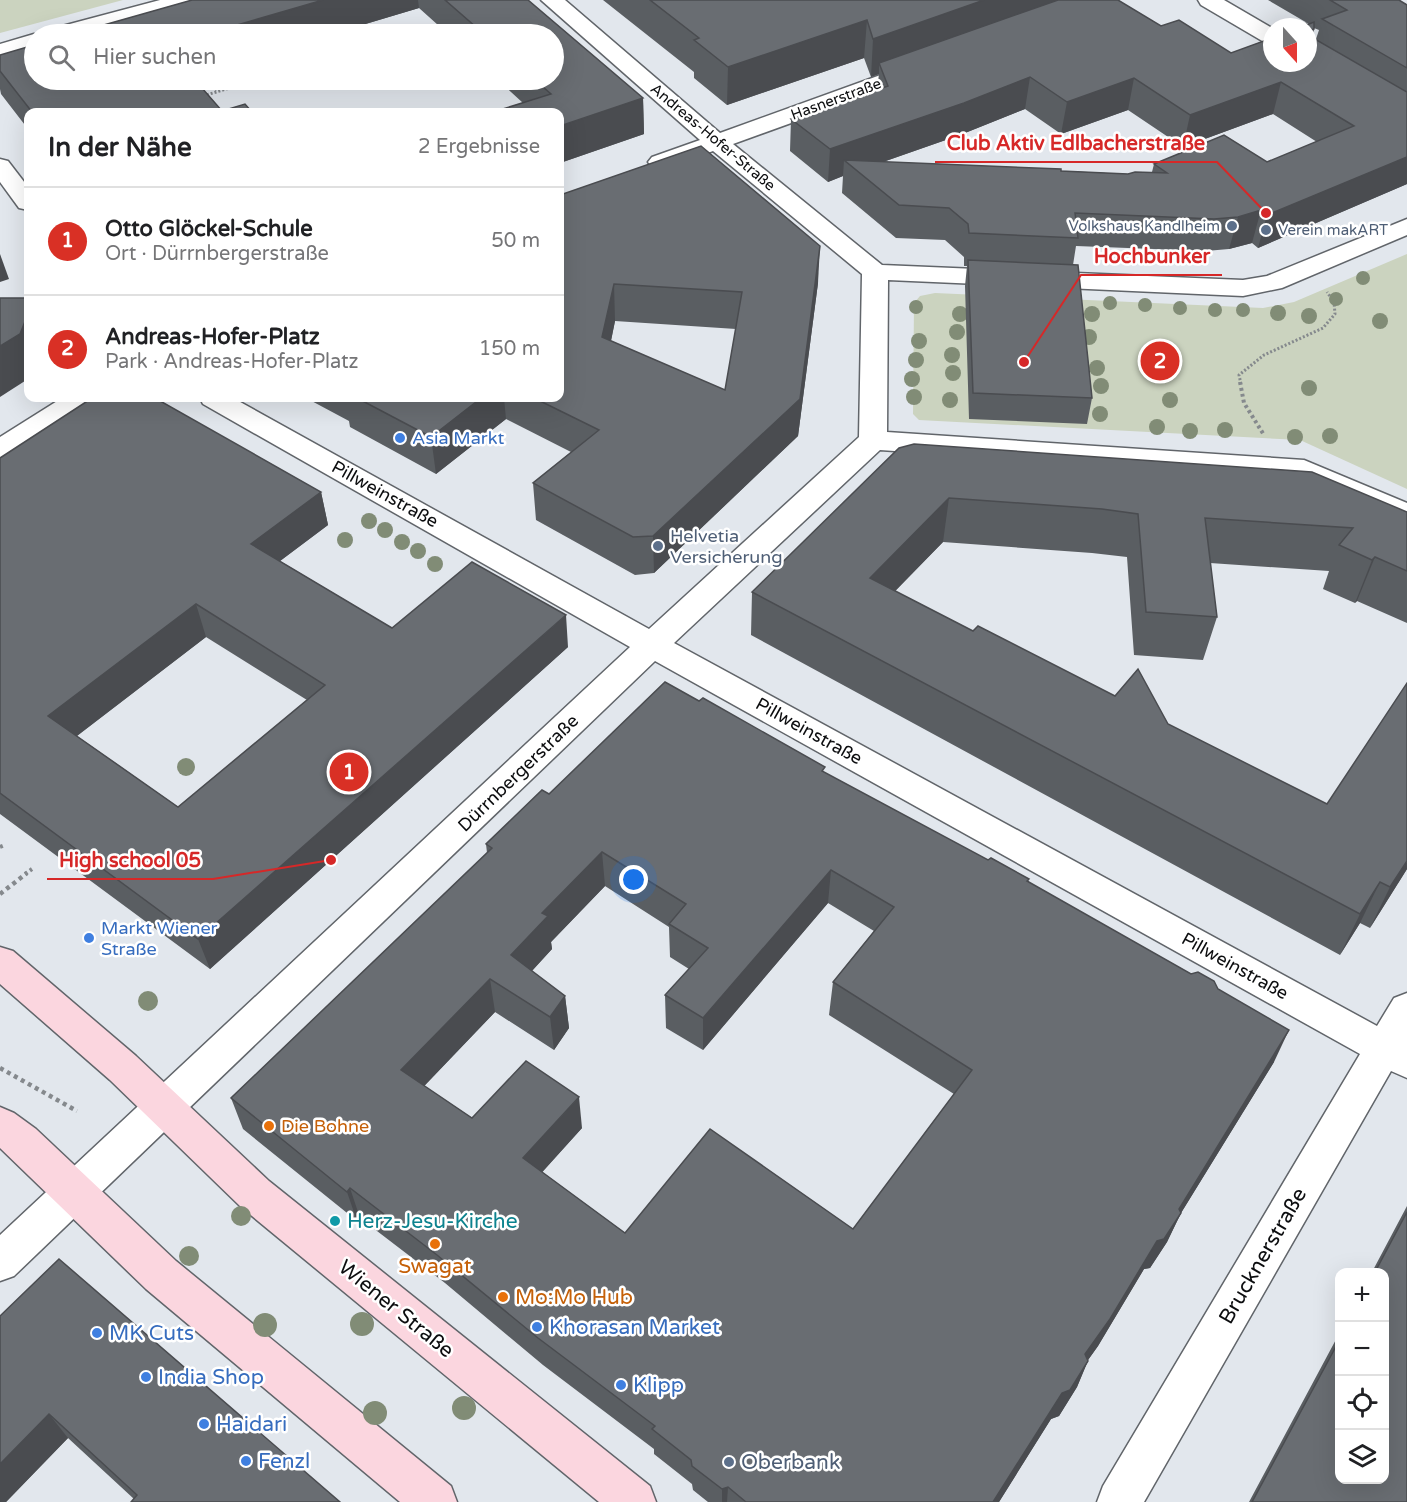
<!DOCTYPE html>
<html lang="de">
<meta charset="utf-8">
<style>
body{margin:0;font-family:"Varela Round",sans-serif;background:#f2f2f2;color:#202124}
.controls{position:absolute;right:18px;bottom:18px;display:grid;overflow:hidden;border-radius:12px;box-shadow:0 6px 24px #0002}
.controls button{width:54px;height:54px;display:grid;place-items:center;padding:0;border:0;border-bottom:2px solid #e0e0e0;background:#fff;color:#202124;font:30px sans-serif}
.compass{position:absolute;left:1263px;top:18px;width:54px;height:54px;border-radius:50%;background:#fff;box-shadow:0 6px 24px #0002;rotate:159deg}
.you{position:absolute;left:634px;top:880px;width:21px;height:21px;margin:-15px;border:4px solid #fff;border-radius:50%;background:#1a73e8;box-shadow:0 0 0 9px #1a73e833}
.badge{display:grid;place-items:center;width:39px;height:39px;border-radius:50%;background:#d93025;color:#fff;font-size:20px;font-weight:700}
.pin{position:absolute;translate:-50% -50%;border:3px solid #fff;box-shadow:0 2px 6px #0006}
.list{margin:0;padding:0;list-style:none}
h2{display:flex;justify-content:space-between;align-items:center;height:78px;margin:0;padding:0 24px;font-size:26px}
h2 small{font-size:20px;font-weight:400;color:#757577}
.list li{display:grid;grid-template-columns:39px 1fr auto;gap:18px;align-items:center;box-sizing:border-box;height:108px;padding:0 24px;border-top:2px solid #e0e0e0}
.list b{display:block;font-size:22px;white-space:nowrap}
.list p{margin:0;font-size:20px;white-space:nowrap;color:#757577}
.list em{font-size:20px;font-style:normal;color:#757577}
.icon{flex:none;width:33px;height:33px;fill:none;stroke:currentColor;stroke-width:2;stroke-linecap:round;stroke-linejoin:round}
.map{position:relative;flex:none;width:1407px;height:1502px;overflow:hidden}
.search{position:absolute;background:#fff;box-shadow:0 6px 24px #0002;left:24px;top:24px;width:540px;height:66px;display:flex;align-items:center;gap:15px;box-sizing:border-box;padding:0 21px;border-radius:33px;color:#757577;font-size:22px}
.panel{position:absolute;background:#fff;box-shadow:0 6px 24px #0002;left:24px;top:108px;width:540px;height:294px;border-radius:12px}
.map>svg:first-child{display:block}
.green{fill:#cbd3bf}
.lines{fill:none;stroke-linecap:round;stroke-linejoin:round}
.minor-casing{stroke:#61656a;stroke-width:3}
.secondary-casing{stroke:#61656a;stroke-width:3}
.path-far2{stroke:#85898d;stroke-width:3;stroke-dasharray:2 2;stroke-linecap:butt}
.path-far1{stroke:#85898d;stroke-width:4;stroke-dasharray:3 3;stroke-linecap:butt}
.path{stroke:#85898d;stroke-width:4.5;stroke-dasharray:4 4;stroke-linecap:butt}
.minor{fill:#fff;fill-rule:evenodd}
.secondary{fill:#fbd6df;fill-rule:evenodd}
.tree{fill:#818c76}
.wall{fill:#5a5e62;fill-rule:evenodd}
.shaded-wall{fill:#4a4c50}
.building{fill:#696d72;stroke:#4a4c50;stroke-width:1.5;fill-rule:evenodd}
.service-dot{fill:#5c6f8a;stroke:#fff;stroke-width:2}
.shop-dot{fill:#3f7fe0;stroke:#fff;stroke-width:2}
.food-dot{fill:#e8710a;stroke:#fff;stroke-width:2}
.culture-dot{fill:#0f9aa8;stroke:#fff;stroke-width:2}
.labels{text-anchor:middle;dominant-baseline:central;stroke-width:5;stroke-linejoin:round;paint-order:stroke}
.far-street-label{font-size:15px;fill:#0c0d0f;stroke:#fff}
.far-service-label{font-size:15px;fill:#4e5e75;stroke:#fff;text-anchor:end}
.shop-label{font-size:18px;fill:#366cbe;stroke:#fff;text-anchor:start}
.street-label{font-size:18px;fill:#0c0d0f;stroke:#fff}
.service-label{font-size:18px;fill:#4e5e75;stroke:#fff;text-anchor:start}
.food-label{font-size:18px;fill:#c56008;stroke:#fff;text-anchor:start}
.near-culture-label{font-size:21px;fill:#0d838f;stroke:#fff;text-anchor:start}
.near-street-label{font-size:21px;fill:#0c0d0f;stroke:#fff}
.near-food-label{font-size:21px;fill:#c56008;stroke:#fff}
.near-shop-label{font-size:21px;fill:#366cbe;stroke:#fff;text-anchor:start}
.near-service-label{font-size:21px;fill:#4e5e75;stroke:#fff;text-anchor:start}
.leader{fill:none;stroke:#d62828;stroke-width:2}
.callout-dot{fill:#d62828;stroke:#fff;stroke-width:2}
.callout-label{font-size:20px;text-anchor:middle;font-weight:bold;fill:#d62828;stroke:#fff;stroke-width:5;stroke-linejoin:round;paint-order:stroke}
</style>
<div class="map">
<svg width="1407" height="1502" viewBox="0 0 1407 1502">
<rect width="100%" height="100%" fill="#e2e7ed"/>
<g class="green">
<polygon points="0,0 123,0 0,33"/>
<polygon points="1407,254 1407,489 1300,440 919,420 913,414 914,303 920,296 935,293 1263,308 1294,302"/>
</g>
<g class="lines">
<g class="minor-casing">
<g id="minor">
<polygon points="160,0 195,0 192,5 82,34 48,34 51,29"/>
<path d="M 541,0 L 565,0 L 720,133 L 911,64 L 919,62 L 927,64 L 930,69 L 927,74 L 733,144 L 882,265 L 1243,280 L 1267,276 L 1407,219 L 1407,235 L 1282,288 L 1243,296 L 888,280 L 887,432 L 1304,460 L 1407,503 L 1407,525 L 1299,479 L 880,450 L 674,643 L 1377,1026 L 1394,998 L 1407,993 L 1407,1078 L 1391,1071 L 1144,1502 L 1097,1502 L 1103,1486 L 1360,1054 L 655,661 L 14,1276 L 0,1281 L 0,1235 L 630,647 L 203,404 L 200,398 L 233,398 L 649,629 L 859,437 L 862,274 L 713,151 C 695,157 671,172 652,167 L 648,162 L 652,157 L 700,140 Z"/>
<polygon points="1198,0 1224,0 1272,28 1272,44 1264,42 1201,5"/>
<polygon points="34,34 34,48 0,58 0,44"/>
<polygon points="0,159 8,161 28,187 28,210 19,208 0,182"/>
<polygon points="62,398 95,398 91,404 10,457 0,459 0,437"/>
</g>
</g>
<g class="secondary-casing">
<g id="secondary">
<polygon points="0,947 13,951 136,1056 269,1181 650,1486 656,1502 599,1502 241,1207 110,1080 0,984"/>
<polygon points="0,1107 14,1113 36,1129 176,1261 451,1486 457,1502 400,1502 146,1289 0,1148"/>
</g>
</g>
<g class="path-far2">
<polyline points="1298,27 1308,23"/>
<polyline points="207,80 218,91"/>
<polyline points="203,96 256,80"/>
<polyline points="1241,384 1239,375 1264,355 1323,328 1335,314 1334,302 1327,292"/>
</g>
<g class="path-far1">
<polyline points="1240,382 1244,403 1264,435"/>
<polyline points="0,847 5,845"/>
<polyline points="25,874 32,869"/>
</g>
<g class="path">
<polyline points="0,894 27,873"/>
<polyline points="0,1068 77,1111"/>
</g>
<use href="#minor" class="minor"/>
<use href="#secondary" class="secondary"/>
</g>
<g class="tree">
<circle cx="1363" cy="278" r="7"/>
<circle cx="1336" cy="299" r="7"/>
<circle cx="1110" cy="303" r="7"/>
<circle cx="1145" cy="305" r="7"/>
<circle cx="916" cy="307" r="7"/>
<circle cx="1180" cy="308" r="7"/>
<circle cx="1215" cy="310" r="7"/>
<circle cx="1243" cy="310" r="7"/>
<circle cx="1278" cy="313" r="8"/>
<circle cx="960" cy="314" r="8"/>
<circle cx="1092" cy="314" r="8"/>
<circle cx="1309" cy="316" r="8"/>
<circle cx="1380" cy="321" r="8"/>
<circle cx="957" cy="332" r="8"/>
<circle cx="1089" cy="337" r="8"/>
<circle cx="919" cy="341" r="8"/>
<circle cx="952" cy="355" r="8"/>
<circle cx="916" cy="360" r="8"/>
<circle cx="1097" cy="368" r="8"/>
<circle cx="953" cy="373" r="8"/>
<circle cx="912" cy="379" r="8"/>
<circle cx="1101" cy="386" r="8"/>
<circle cx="1309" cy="388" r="8"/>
<circle cx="914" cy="397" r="8"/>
<circle cx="950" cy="400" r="8"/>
<circle cx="1170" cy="400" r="8"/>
<circle cx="1100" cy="414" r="8"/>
<circle cx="1157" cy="427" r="8"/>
<circle cx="1225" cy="430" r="8"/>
<circle cx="1190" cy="431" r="8"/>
<circle cx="1330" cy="436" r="8"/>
<circle cx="1295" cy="437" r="8"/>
<circle cx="369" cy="521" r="8"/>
<circle cx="385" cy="530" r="8"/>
<circle cx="345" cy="540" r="8"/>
<circle cx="402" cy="542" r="8"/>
<circle cx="418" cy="551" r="8"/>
<circle cx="435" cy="564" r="8"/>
<circle cx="186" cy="767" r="9"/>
<circle cx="148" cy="1001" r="10"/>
<circle cx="241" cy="1216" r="10"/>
<circle cx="189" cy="1256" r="10"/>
<circle cx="362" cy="1324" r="12"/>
<circle cx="265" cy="1325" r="12"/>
<circle cx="464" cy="1408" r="12"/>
<circle cx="375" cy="1413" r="12"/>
</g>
<g class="wall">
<polygon points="192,0 528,0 643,98 644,134 560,163 560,112 523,103 498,80 554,80 554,34 448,34 419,8 332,34 72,34"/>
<path d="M 603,0 L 1118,0 L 1161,26 L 1231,53 L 1309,24 L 1268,0 L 1399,0 L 1407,5 L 1407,184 L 1258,248 L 1252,243 L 1229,249 L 1206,251 L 1076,246 L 1073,265 L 1092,398 L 1087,424 L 969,419 L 965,286 L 967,266 L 964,266 L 964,257 L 945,240 L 896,238 L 842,193 L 843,176 L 828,182 L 790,151 L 791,119 L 877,89 L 879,74 L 871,77 L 864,58 L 727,105 L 694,78 L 694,72 ZM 1314,28 L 1319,30 L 1316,39 L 1312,37 ZM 1025,109 L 1061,134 L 1128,110 L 1183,147 L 1273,114 L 1317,142 L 1267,162 L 1154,164 L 1152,172 L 1128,174 L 883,162 L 960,135 Z"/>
<polygon points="0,55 222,111 252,112 28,112 28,129 1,94 0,89"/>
<path d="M 560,195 L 818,283 L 798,436 L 654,573 L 635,575 L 536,520 L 533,483 L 571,452 L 506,419 L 436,474 L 350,427 L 349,421 L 306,398 L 560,398 ZM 615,321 L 736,329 L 725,390 L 611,341 Z"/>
<polygon points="914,444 1407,512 1407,623 1357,601 1355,603 1323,589 1329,571 1210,563 1217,617 1203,660 1134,655 1127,557 1092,553 943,542 895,591 973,631 1168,724 1407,869 1370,928 1360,923 1340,955 751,635 752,592"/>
<path d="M 0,458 L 321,492 L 328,525 L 280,561 L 392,628 L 568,647 L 210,969 L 0,814 ZM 206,637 L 307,700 L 178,807 L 77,736 Z"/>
<path d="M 825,773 L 988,860 L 1029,879 L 1028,882 L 1218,989 L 1274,1062 L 1181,1213 L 1167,1242 L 1150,1268 L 1144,1269 L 1098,1346 L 1088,1360 L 1077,1387 L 1059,1416 L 1051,1419 L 999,1502 L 708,1502 L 693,1490 L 692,1484 L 654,1454 L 654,1449 L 543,1365 L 445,1283 L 360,1218 L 357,1221 L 243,1129 L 231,1098 L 487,853 L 486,844 L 549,794 ZM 605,886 L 669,927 L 670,957 L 689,969 L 665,995 L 666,1028 L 703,1050 L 828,903 L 874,931 L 833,982 L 829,1015 L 954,1094 L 853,1229 L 625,1233 L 542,1172 L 582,1128 L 472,1118 L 424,1086 L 495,1012 L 554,1050 L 569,1028 L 565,996 L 532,971 L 552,949 L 551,942 Z"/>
<polygon points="1407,1206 1407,1502 1249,1502 1340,1332 1340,1479 1384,1272 1372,1272"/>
<polygon points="0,1316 340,1502 134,1499 68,1438 6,1502"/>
</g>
<g class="shaded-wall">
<polygon points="323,0 418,0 419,8 332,34 206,34"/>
<polygon points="984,0 1072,0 879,63 879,74 871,77 873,39"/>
<polygon points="867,20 864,58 727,105 728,67"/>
<polygon points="1314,29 1308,53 1308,31"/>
<polygon points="1030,77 1025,109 960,135 857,171 844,160 843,176 828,182 830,149"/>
<polygon points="1134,78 1128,110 1061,134 1067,102"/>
<polygon points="1281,82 1273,114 1183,147 1190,115"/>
<polygon points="643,98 644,134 560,163 560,126"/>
<polygon points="1407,157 1407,184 1258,248 1267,215"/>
<polygon points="1261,210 1252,243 1229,249 1238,217"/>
<polygon points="820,246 818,283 798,436 654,573 653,536"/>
<polygon points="0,254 9,279 0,282"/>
<polygon points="614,284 615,321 604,374 602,337"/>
<polygon points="28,314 28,379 0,397 0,346"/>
<polygon points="481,398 504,398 506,419 436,474 431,437"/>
<polygon points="321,492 328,525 260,576 251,544"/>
<polygon points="949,498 943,542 866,621 870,578"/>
<polygon points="1375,557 1357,601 1355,603 1372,560"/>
<polygon points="196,604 206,637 61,748 48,716"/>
<polygon points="566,615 568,647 210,969 198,939"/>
<polygon points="602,852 605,886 551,942 552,949 516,988 511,955 542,913"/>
<polygon points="1407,861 1407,869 1370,928 1390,887"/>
<polygon points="831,870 828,903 703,1050 703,1018"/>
<polygon points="1380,882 1360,923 1340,955 1360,914"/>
<polygon points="490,979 495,1012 409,1102 401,1070"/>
<polygon points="565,996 569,1028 554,1050 550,1017"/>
<polygon points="1289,1030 1274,1062 1181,1213 1167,1242 1150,1268 1144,1269 1098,1346 1073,1381 1085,1354 1157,1241 1179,1209"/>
<polygon points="579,1097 582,1128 528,1188 523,1158"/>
<polygon points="350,1188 360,1218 357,1221 347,1192"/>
<polygon points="1088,1361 1077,1387 1059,1416 1051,1419 999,1502 993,1502 1062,1393"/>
<polygon points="49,1414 68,1438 6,1502 0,1502 0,1464"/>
<polygon points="728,1487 727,1502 722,1502 722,1489"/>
</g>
<g class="building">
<polygon points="192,0 323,0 206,34 72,34"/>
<polygon points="445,0 528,0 643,98 560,126 560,112 493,112 551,94 535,80 554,80 554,34 484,34"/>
<polygon points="650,0 984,0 873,39 867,20 728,67 694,40 699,38"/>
<polygon points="1058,0 1118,0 1161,26 1179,20 1231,53 1272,38 1272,63 1308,63 1308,35 1407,92 1407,157 1267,215 1261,210 1238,217 1214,219 1075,213 1078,238 969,233 968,224 949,208 899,205 844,160 1061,169 1061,171 1128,174 1135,172 1167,173 1154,164 1224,135 1267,162 1354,126 1281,82 1190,115 1134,78 1067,102 1030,77 964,103 830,149 791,119 888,86 879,63"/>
<polygon points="1330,0 1399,0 1407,5 1407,68 1322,19 1347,10"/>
<polygon points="1314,22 1314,29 1308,31 1308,27 1301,27"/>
<polygon points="34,45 34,80 195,80 222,111 245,104 252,112 145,112 144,111 141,112 32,112 0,71 0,55"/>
<path d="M 701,146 L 820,246 L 800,399 L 653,536 L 633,537 L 533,483 L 599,430 L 534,398 L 560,398 L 560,195 ZM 614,284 L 742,292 L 725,390 L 602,337 Z"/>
<polygon points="968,260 1078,265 1092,398 973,393"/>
<polygon points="0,298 28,298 28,314 20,334 0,346"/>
<path d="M 92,398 L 155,398 L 321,492 L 251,544 L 392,628 L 472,562 L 566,615 L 198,939 L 0,793 L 0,458 ZM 196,604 L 325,685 L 178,807 L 48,716 Z"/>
<polygon points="357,398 481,398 431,437"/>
<polygon points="914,444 1312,472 1407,512 1407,571 1375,557 1372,560 1339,545 1353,528 1205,518 1217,617 1146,612 1138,514 1102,509 949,498 870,578 973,631 978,626 1115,696 1138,669 1168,724 1327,804 1407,683 1407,861 1390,887 1380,882 1360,914 752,592 899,448"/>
<path d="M 665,682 L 699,701 L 703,698 L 825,767 L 822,771 L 988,860 L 991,858 L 1029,879 L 1027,881 L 1191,974 L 1198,972 L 1214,981 L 1218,989 L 1289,1030 L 1179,1209 L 1181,1213 L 1164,1239 L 1157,1241 L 1110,1319 L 1085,1354 L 1088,1361 L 1070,1390 L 1062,1393 L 993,1502 L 746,1502 L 728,1487 L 722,1489 L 692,1466 L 691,1460 L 652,1429 L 655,1426 L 538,1338 L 437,1255 L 350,1188 L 347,1192 L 231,1098 L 492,848 L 486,844 L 542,790 L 549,794 ZM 602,852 L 686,904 L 669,924 L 708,948 L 665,995 L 703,1018 L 831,870 L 894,907 L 833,982 L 972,1070 L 853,1229 L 710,1129 L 625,1233 L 523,1158 L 579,1097 L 526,1061 L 472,1118 L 401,1070 L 490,979 L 550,1017 L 565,996 L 511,955 L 548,916 L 542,913 Z"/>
<polygon points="1407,1212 1407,1502 1252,1502 1340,1339 1340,1479 1384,1479 1384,1272 1375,1272"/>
<polygon points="59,1259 340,1502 131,1502 137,1495 49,1414 0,1464 0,1316"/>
</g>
<g class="service-dot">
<circle cx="1232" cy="226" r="6"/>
<circle cx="1266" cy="230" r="6"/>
<circle cx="658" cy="546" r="6"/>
<circle cx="729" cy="1462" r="6"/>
</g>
<g class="shop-dot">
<circle cx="400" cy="438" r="6"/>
<circle cx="89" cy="938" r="6"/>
<circle cx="537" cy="1327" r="6"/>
<circle cx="97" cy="1333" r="6"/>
<circle cx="146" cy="1377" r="6"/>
<circle cx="621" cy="1385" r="6"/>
<circle cx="204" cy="1424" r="6"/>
<circle cx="246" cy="1461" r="6"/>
</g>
<g class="food-dot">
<circle cx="269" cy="1126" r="6"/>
<circle cx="435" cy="1244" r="6"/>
<circle cx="503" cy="1297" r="6"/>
</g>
<circle class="culture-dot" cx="335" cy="1221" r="6"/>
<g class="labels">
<g class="far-street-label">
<text transform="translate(836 99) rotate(-20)">Hasnerstraße</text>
<text transform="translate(713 137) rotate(40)">Andreas-Hofer-Straße</text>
</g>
<g class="far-service-label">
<text x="1220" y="226">Volkshaus Kandlheim</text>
<text x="1278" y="230" text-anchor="start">Verein makART</text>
</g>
<g class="shop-label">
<text x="412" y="438">Asia Markt</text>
<text x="101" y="928">Markt Wiener<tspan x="101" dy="21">Straße</tspan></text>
</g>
<g class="street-label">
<text transform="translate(385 494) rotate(29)">Pillweinstraße</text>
<text transform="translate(809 731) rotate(29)">Pillweinstraße</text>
<text transform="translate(518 773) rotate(-44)">Dürrnbergerstraße</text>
<text transform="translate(1235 966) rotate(29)">Pillweinstraße</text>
</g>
<g class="service-label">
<text x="670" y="536">Helvetia<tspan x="670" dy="21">Versicherung</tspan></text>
</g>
<g class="food-label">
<text x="281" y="1126">Die Bohne</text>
</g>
<g class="near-culture-label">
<text x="347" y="1221">Herz-Jesu-Kirche</text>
</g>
<g class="near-street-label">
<text transform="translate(1263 1256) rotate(-60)">Brucknerstraße</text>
<text transform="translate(396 1309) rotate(39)">Wiener Straße</text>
</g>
<g class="near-food-label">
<text x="435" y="1266">Swagat</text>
<text x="515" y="1297" text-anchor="start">Mo:Mo Hub</text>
</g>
<g class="near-shop-label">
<text x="549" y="1327">Khorasan Market</text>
<text x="109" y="1333">MK Cuts</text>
<text x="158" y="1377">India Shop</text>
<text x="633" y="1385">Klipp</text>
<text x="216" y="1424">Haidari</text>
<text x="258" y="1461">Fenzl</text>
</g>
<g class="near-service-label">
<text x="741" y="1462">Oberbank</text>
</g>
</g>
<path class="leader" d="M1266 213L1217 162H935M1024 362L1081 275H1222M331 860L213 879H47"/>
<g class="callout-dot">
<circle cx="1266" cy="213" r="6"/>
<circle cx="1024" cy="362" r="6"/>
<circle cx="331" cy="860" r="6"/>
</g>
<g class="callout-label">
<text x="1076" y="150">Club Aktiv Edlbacherstraße</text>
<text x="1152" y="263">Hochbunker</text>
<text x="130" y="867">High school 05</text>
</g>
</svg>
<div class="controls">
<button>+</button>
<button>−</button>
<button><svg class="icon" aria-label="locate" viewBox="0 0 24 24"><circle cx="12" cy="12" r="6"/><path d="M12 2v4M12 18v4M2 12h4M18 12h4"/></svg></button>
<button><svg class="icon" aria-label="layers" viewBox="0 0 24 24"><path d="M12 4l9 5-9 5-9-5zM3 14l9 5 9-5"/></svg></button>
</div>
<svg class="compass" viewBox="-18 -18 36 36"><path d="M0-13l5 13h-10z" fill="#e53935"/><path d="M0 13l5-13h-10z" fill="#757577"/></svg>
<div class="you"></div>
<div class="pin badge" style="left:349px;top:772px">1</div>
<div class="pin badge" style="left:1160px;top:361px">2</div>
<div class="search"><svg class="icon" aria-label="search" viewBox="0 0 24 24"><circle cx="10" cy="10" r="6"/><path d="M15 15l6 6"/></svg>Hier suchen</div>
<section class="panel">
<h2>In der Nähe<small>2 Ergebnisse</small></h2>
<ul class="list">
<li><span class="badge">1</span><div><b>Otto Glöckel-Schule</b><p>Ort · Dürrnbergerstraße</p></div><em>50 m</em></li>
<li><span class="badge">2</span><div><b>Andreas-Hofer-Platz</b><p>Park · Andreas-Hofer-Platz</p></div><em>150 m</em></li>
</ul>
</section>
</div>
